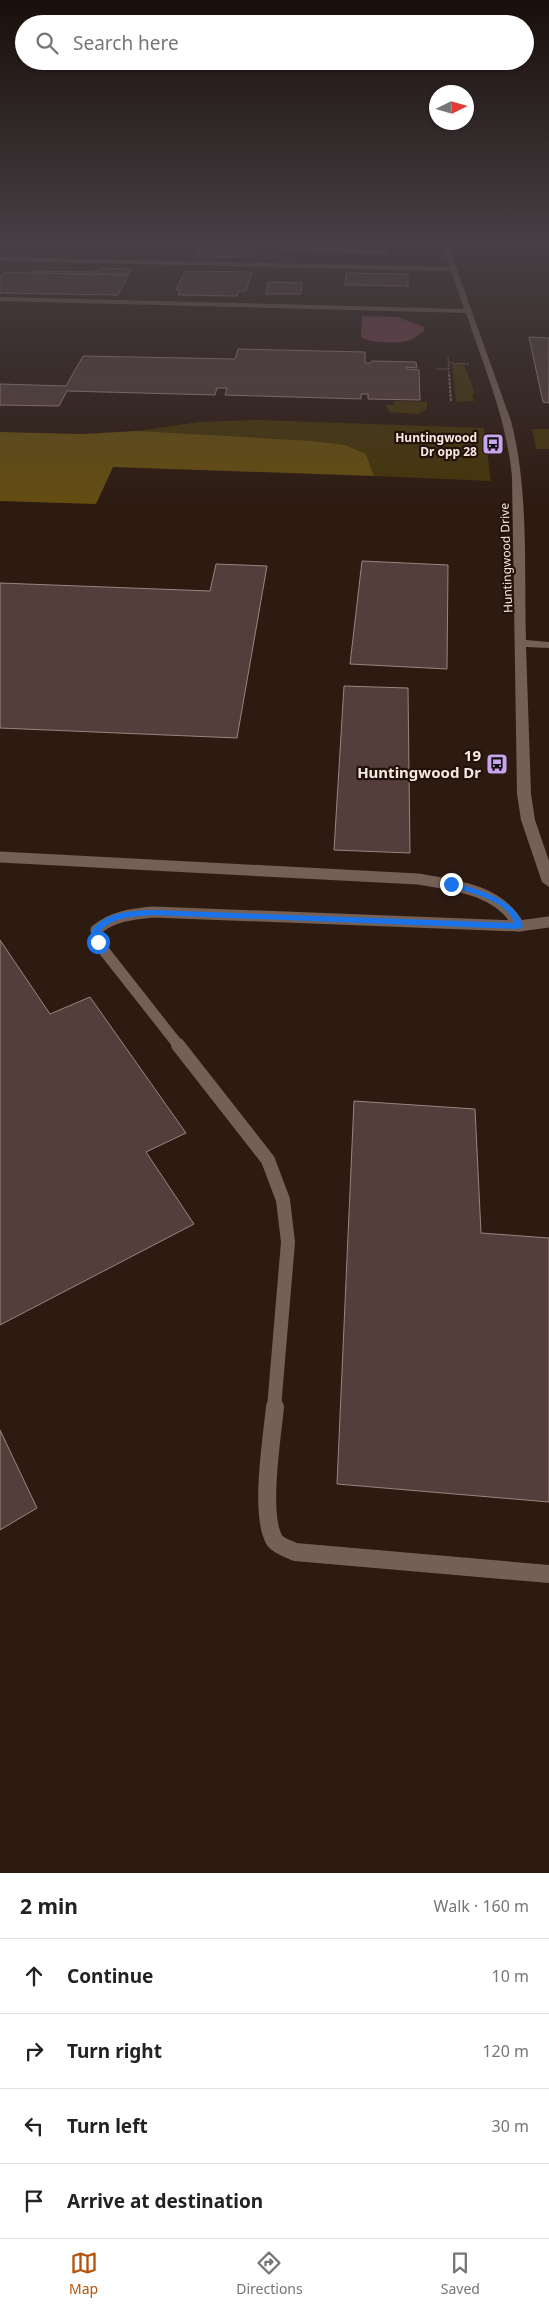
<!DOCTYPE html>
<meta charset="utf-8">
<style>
body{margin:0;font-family:"Noto Sans",sans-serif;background:#f6f6f6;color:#222}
.compass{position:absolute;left:429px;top:85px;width:45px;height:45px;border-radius:50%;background:#fff;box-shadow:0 1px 4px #0004;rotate:85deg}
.stop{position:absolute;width:15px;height:15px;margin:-11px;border:4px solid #1a73e8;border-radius:50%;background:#fff}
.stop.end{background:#1a73e8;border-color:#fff;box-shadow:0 1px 5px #0008}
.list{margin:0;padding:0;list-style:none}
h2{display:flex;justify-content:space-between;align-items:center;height:65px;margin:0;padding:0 20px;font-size:21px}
h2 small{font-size:16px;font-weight:400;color:#767676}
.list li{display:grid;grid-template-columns:32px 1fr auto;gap:15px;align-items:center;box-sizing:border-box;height:75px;padding:0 20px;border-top:1px solid #e0e0e0}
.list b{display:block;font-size:19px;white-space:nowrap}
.list em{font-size:16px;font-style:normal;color:#767676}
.icon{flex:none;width:28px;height:28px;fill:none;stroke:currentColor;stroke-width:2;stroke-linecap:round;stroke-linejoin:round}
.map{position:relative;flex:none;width:549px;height:1873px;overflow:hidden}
.search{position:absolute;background:#fff;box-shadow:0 1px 4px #0004;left:15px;right:15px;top:15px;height:55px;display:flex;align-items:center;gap:12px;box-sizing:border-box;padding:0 18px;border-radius:28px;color:#767676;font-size:19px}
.sheet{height:365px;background:#fff}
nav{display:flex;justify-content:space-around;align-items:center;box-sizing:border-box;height:70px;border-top:1px solid #e0e0e0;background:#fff;font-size:14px;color:#767676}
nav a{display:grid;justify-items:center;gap:2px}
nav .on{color:#b45309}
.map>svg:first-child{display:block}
.green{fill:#45350a}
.forest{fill:#644d11}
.water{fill:#79404d}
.building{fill:#543e3b;stroke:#9d837f}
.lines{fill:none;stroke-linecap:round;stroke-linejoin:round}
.path-far1{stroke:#7c6c64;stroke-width:1;stroke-dasharray:2.5 1;stroke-linecap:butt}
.path{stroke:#7c6c64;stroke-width:2;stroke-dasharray:3 1;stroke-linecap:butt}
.lane-far2{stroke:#756056;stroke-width:11}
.lane-far1{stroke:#756056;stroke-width:14}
.lane{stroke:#756056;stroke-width:18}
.street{fill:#756056;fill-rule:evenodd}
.route{fill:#1a73e8}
.labels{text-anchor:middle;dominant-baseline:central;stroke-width:4.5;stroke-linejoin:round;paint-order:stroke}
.far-poi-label{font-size:12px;font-weight:bold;fill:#f6e9e3;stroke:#231209;text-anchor:end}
.far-street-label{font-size:12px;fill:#f6e9e3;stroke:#231209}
.poi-label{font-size:15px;font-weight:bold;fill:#f6e9e3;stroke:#231209;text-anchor:end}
</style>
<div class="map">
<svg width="549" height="1873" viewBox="0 0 549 1873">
<rect width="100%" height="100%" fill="#2d1b12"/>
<g class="green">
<polygon points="452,364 464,364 475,394 472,394 474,401 456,402"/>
<polygon points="394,401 427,402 427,409 418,414 390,412 385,405 394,405"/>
<polygon points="259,420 484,428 491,481 374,476 366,454 137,431 199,422"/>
<polygon points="532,429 549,429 549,449 536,449"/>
</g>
<polygon class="forest" points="137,431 312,441 345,445 366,454 374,476 113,467 96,504 0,501 0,432 80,434"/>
<path class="water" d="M 362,316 L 398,317 L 424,327 L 424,331 C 419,334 415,338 410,340 C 400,344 369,343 361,337 Z"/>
<g class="building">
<polygon points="7,242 85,242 84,243"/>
<polygon points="157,242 258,242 253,257 196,256 200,248 155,247"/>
<polygon points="288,242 394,242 395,244 393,247 387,247 387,253 285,251"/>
<polygon points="99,268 131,269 128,275 31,273 33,271 97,272"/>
<polygon points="185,271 252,272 246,291 239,291 237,296 178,295 180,290 176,290"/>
<polygon points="4,272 31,273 128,275 118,295 0,293 0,277"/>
<polygon points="346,273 408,274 408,286 345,285"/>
<polygon points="268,282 302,283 301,294 266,294"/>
<polygon points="529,337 549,338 549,403 543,402"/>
<polygon points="238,349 365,352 365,363 371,363 372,361 416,362 417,368 406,367 406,369 419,370 420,400 368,399 368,394 361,394 361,399 225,395 227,388 217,388 215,395 67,391 59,406 0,405 0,384 66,386 83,356 235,359"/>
<polygon points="362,561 448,565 447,669 350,664"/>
<polygon points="216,564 267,566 237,738 0,728 0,583 210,591"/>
<polygon points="344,686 408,688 410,853 334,850"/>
<polygon points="0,940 50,1014 90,997 186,1133 146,1152 194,1224 0,1325"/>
<polygon points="354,1101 475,1109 481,1233 549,1238 549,1502 337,1484"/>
<polygon points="0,1430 37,1508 0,1530"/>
</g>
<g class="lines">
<g class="path-far1">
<polyline points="448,357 449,375"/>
<polyline points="449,363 469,364"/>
<polyline points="437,369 449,369"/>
</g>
<polyline class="path" points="449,374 451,402"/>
<g class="lane-far2">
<path d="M 0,857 L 418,879 C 455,885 500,890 519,926"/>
<path d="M 179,1046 L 98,943 L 96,930 C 113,916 132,914 153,912 L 519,926 L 549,922"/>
</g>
<polyline class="lane-far1" points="178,1045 268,1160 283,1200 288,1242 274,1408"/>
<path class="lane" d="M 275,1407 C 272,1438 259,1516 275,1541 C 279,1546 289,1549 295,1552 L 549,1574"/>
<path class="street" d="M 441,242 L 447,242 L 511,421 C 529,488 524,570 526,640 L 549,642 L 549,648 L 526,647 L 531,794 L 535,820 L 549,861 L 549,887 L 542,882 L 521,820 L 517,794 L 512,477 C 507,420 484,367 466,313 L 0,301 L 0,297 L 464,309 L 451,271 L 0,261 L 0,257 L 450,267 Z"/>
</g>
<linearGradient id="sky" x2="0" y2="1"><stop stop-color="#190f0a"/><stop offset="0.48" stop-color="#463f44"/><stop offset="1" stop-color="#463f44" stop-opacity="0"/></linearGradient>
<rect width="549" height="504" fill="url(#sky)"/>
<path class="route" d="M 449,882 L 454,882 C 479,891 514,897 523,926 L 519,929 L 153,915 C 133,917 115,916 100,931 L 100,944 L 93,942 L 92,930 C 107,911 131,911 153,910 L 514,923 C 507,899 469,893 449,886 Z"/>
<defs>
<g id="bus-square" transform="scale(1.125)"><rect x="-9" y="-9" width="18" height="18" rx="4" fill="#c9a5ee" stroke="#231209"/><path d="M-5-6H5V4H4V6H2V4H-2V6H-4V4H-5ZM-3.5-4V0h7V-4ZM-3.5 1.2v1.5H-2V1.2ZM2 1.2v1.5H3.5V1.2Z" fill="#111"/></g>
</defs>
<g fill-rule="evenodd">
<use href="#bus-square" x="493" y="444"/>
<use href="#bus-square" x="497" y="764"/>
</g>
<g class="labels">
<g class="far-poi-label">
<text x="477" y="437">Huntingwood<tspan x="477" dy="14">Dr opp 28</tspan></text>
</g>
<g class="far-street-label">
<text transform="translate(506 558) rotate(-92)">Huntingwood Drive</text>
</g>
<g class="poi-label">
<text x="481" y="755">19<tspan x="481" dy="17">Huntingwood Dr</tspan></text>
</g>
</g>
</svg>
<svg class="compass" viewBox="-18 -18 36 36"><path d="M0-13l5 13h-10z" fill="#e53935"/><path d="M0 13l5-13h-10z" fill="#767676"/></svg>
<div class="stop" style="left:98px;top:942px"></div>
<div class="stop end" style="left:451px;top:884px"></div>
<div class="search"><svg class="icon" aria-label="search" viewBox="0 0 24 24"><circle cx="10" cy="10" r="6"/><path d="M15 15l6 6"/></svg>Search here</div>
</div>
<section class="sheet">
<h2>2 min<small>Walk · 160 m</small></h2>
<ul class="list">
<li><svg class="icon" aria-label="ahead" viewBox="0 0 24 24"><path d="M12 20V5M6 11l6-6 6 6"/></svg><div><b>Continue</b></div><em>10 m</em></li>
<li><svg class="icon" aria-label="right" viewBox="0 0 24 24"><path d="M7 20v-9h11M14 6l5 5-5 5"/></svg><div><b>Turn right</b></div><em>120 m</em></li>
<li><svg class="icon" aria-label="left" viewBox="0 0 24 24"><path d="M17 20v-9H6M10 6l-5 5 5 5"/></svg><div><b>Turn left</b></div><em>30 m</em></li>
<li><svg class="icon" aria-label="arrive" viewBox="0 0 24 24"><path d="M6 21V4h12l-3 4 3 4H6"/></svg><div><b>Arrive at destination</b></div></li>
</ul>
</section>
<nav>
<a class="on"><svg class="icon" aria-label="map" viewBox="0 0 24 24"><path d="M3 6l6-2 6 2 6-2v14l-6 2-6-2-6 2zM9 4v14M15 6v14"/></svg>Map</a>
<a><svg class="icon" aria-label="directions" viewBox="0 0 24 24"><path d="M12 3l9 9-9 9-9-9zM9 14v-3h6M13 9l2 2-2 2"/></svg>Directions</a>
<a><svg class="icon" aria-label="saved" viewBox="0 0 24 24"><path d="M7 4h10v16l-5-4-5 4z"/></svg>Saved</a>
</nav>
